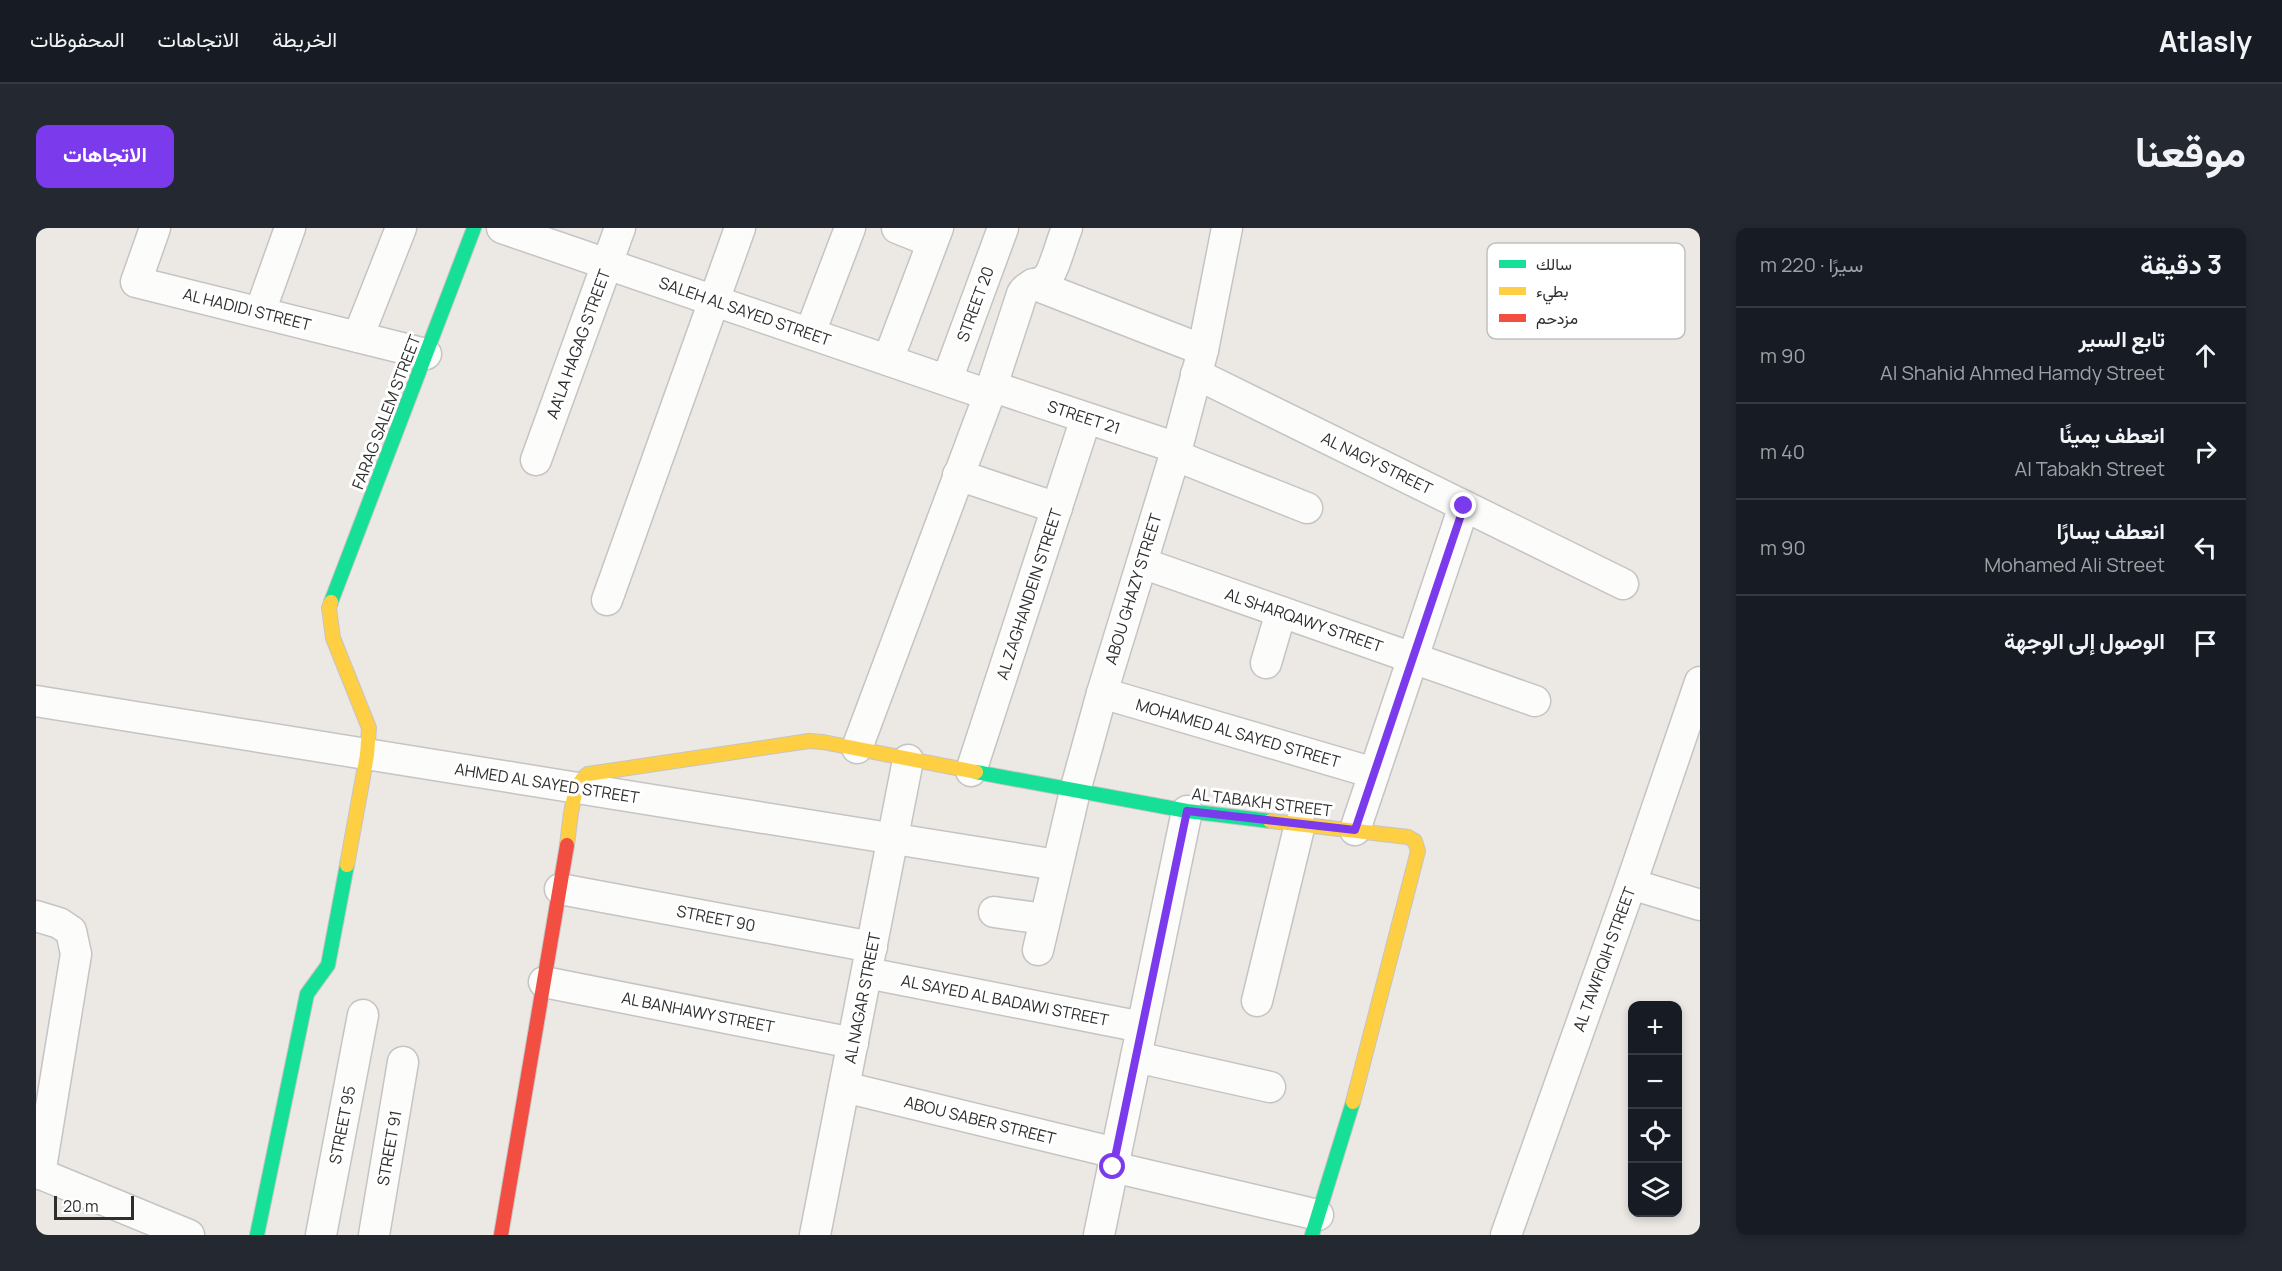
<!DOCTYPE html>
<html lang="ar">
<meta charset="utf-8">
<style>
body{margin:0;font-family:Manrope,Vazirmatn,sans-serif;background:#242831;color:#f1f3f6;direction:rtl}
.controls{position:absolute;right:18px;bottom:18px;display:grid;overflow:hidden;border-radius:12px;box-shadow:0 3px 9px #0003}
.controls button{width:54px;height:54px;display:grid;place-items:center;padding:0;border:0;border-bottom:2px solid #363941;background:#171b24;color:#f1f3f6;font:30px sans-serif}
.scale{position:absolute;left:18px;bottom:15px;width:80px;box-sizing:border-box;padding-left:6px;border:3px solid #2e2e2e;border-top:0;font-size:16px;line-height:21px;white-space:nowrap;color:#2e2e2e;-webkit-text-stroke:4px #fff;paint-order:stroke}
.stop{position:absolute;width:18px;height:18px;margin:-14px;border:4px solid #7c3aed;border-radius:50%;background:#fff}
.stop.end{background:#7c3aed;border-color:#fff;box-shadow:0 2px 6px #0008}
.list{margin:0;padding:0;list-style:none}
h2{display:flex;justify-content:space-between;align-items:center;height:78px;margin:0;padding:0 24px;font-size:26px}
h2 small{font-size:20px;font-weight:400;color:#9ea1a6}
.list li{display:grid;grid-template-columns:39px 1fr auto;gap:18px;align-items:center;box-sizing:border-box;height:96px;padding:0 24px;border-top:2px solid #363941}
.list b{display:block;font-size:22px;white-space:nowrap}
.list p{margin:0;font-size:20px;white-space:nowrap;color:#9ea1a6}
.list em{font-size:20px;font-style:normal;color:#9ea1a6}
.icon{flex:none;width:33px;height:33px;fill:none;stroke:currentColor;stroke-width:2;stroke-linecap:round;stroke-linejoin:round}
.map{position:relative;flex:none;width:1664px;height:1007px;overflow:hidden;direction:ltr;border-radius:12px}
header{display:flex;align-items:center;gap:36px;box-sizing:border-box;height:84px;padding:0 30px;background:#171b24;border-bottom:2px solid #363941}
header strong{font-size:28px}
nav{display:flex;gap:33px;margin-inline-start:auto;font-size:21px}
.intro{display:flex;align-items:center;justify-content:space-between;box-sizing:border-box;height:144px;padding:0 36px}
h1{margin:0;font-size:42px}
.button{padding:15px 27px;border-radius:12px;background:#7c3aed;color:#fff;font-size:21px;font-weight:700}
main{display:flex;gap:36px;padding:0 36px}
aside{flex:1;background:#171b24;border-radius:12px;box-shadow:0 3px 9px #0003}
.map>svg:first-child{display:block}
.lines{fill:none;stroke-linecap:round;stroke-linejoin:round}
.street-casing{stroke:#c5c4c5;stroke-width:33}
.fast-casing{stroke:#c5c4c5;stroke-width:16}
.slow-casing{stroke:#c5c4c5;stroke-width:16}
.jam-casing{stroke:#c5c4c5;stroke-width:16}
.street{stroke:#fcfcfb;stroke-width:30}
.fast{stroke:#16e098;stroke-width:14}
.slow{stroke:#ffcf43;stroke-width:14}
.jam{stroke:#f24e42;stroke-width:14}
.route{stroke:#7c3aed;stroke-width:8}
.labels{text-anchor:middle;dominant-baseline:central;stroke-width:6;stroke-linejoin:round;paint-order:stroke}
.street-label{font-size:16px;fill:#2e2e2e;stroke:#fff}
.key{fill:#fff;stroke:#c0c0c0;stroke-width:1.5}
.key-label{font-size:16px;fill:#2e2e2e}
</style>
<header>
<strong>Atlasly</strong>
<nav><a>الخريطة</a><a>الاتجاهات</a><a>المحفوظات</a></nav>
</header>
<div class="intro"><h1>موقعنا</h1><a class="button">الاتجاهات</a></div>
<main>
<aside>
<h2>3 دقيقة<small>سيرًا · 220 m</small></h2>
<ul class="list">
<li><svg class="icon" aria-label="ahead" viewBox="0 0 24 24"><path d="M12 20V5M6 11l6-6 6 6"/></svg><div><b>تابع السير</b><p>Al Shahid Ahmed Hamdy Street</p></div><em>90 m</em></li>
<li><svg class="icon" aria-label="right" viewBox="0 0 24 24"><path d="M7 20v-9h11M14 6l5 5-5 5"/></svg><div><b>انعطف يمينًا</b><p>Al Tabakh Street</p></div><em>40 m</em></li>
<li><svg class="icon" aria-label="left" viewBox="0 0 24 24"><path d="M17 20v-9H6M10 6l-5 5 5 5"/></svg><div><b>انعطف يسارًا</b><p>Mohamed Ali Street</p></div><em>90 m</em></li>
<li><svg class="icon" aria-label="arrive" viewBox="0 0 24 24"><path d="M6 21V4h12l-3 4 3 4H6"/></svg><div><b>الوصول إلى الوجهة</b></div></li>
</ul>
</aside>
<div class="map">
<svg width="1664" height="1007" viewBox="0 0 1664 1007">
<rect width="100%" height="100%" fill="#ece8e4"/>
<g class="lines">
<g class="street-casing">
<g id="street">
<polyline points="119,0 100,54 390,126"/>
<polyline points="466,0 953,167"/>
<polyline points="861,0 896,14"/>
<polyline points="997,56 1167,122"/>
<polyline points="224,84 254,0"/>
<polyline points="774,105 814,0"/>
<polyline points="322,109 365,0"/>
<polyline points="852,132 902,0"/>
<polyline points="1160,146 1587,356"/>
<polyline points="911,152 967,0"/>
<polyline points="955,158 1141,220"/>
<polyline points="1138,227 1271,280"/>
<polyline points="500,232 584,0"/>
<polyline points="922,247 1021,280"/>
<polyline points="1106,335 1499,473"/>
<polyline points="571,372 704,0"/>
<polyline points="1230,435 1245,384"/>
<polyline points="1066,465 1338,545"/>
<polyline points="0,473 1021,637"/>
<path d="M 821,520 L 953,167 L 986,66 C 992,55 1002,58 1010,51 C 1018,44 1026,11 1031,0"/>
<polyline points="935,543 1050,190"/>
<polyline points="1319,602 1428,278"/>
<polyline points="1595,656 1664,677"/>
<polyline points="524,661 836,719"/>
<polyline points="958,684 1009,691"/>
<polyline points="0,688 23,695 35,703 40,726 4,946"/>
<polyline points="1002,722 1039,563 1066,465 1141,220 1167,122 1191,0"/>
<polyline points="831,745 1106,799"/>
<polyline points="508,754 817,815"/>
<polyline points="1221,773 1264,596"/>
<polyline points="1100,829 1234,859"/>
<polyline points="808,859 1080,925"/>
<polyline points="1077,939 1282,987"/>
<polyline points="0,944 153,1007"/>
<polyline points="285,1007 327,787"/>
<polyline points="338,1007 367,834"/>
<polyline points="779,1007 872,532"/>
<polyline points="1063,1007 1151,583"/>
<polyline points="1470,1007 1595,656 1664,454"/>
</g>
</g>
<g class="fast-casing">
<g id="fast">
<polyline points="295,374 438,0"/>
<polyline points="940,544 1151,583 1234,593"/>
<polyline points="221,1007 271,766 292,737 311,637"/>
<polyline points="1276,1007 1317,874"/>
</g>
</g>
<g class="slow-casing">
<g id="slow">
<polyline points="295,374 293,380 297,410 333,500 331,527 311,637"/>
<polyline points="1234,593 1372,609 1379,613 1382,623 1317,874"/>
<path d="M 531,617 C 534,597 535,556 552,546 L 773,513 L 787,514 L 940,544"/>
</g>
</g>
<g class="jam-casing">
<polyline id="jam" points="465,1007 531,617"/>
</g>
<use href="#street" class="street"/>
<use href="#fast" class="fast"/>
<use href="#slow" class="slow"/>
<use href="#jam" class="jam"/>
</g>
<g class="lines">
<polyline class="route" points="1077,939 1151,583 1319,602 1428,278"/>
</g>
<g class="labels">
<g class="street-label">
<text transform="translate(939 76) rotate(-70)">STREET 20</text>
<text transform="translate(211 81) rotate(14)">AL HADIDI STREET</text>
<text transform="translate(709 83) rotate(19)">SALEH AL SAYED STREET</text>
<text transform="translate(542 116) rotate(-70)">AA'LA HAGAG STREET</text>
<text transform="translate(350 184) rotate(-69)">FARAG SALEM STREET</text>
<text transform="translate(1048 189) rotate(18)">STREET 21</text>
<text transform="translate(1341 235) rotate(26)">AL NAGY STREET</text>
<text transform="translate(1097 361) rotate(-73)">ABOU GHAZY STREET</text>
<text transform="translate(993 366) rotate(-72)">AL ZAGHANDEIN STREET</text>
<text transform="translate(1268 392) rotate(19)">AL SHARQAWY STREET</text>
<text transform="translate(1202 505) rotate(16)">MOHAMED AL SAYED STREET</text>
<text transform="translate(511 555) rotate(9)">AHMED AL SAYED STREET</text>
<text transform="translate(1226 574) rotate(7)">AL TABAKH STREET</text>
<text transform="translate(680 690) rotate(11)">STREET 90</text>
<text transform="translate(1568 731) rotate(-70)">AL TAWFIQIH STREET</text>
<text transform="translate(826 770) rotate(-79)">AL NAGAR STREET</text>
<text transform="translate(969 772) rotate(11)">AL SAYED AL BADAWI STREET</text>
<text transform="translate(662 784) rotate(11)">AL BANHAWY STREET</text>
<text transform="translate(944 892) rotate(14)">ABOU SABER STREET</text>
<text transform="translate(306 897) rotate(-79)">STREET 95</text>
<text transform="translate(353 920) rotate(-80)">STREET 91</text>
</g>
</g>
<rect x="1451" y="15" width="198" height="96" rx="9" class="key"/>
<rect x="1463" y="32" width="27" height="8" fill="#16e098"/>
<rect x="1463" y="59" width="27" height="8" fill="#ffcf43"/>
<rect x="1463" y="86" width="27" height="8" fill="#f24e42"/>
<g class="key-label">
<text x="1500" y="42">سالك</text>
<text x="1500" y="69">بطيء</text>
<text x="1500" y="96">مزدحم</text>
</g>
</svg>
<div class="controls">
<button>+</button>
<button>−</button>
<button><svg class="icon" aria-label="locate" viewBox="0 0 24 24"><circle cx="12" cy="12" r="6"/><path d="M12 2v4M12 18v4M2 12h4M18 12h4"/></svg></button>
<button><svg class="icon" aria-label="layers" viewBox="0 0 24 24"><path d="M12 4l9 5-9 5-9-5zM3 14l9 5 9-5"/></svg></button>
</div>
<div class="scale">20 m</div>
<div class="stop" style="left:1077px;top:939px"></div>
<div class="stop end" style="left:1428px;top:278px"></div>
</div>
</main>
